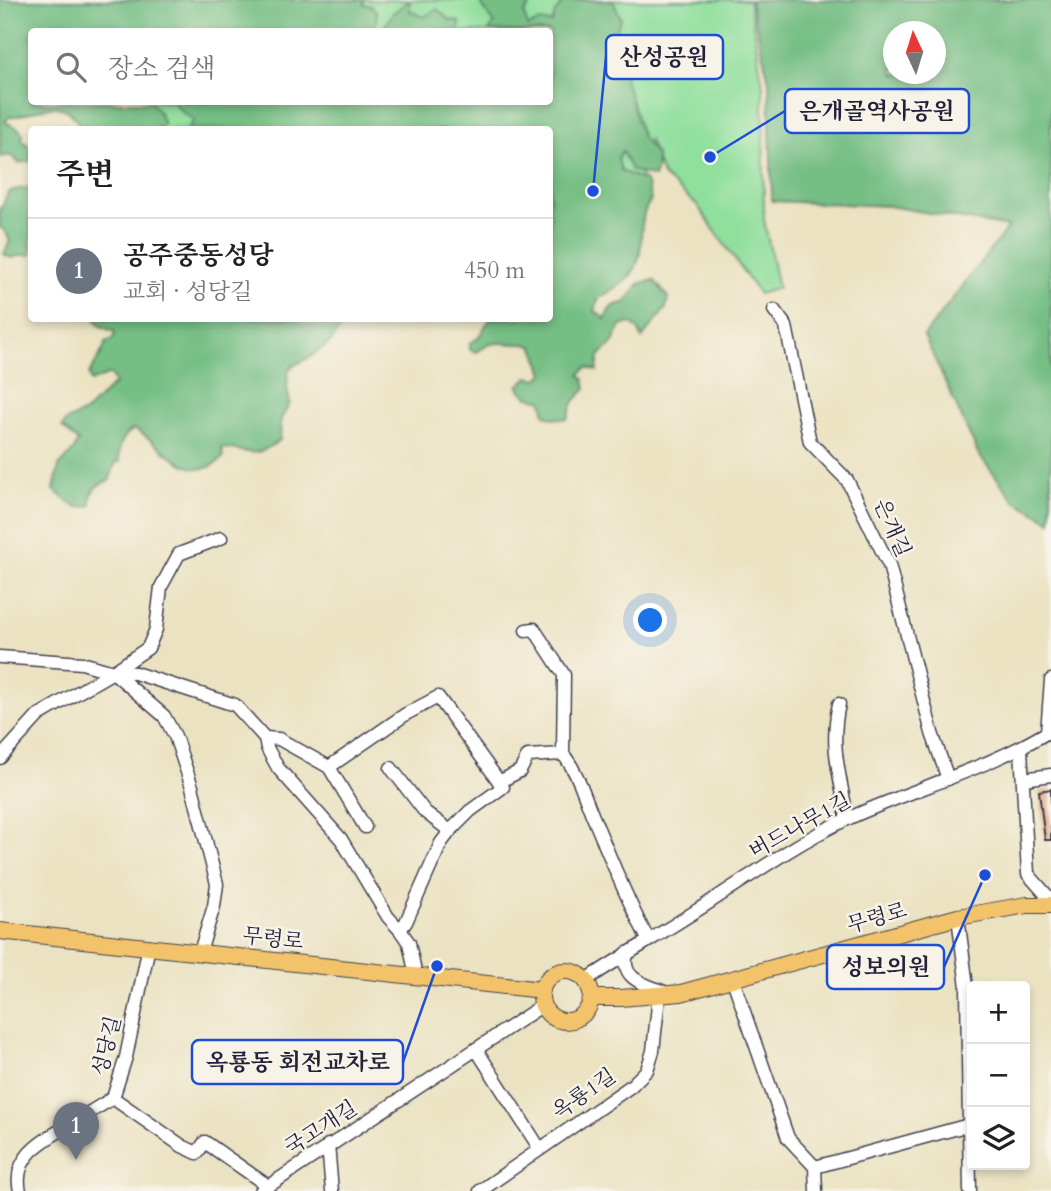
<!DOCTYPE html>
<html lang="ko">
<meta charset="utf-8">
<style>
body{margin:0;font-family:Cardo,"Noto Serif KR",serif;background:#f6f6f6;color:#222}
.controls{position:absolute;right:21px;bottom:21px;display:grid;overflow:hidden;border-radius:7px;box-shadow:0 4px 10px #0003}
.controls button{width:63px;height:63px;display:grid;place-items:center;padding:0;border:0;border-bottom:2px solid #e0e0e0;background:#fff;color:#222;font:35px sans-serif}
.compass{position:absolute;left:883px;top:21px;width:63px;height:63px;border-radius:50%;background:#fff;box-shadow:0 4px 10px #0003;rotate:356deg}
.you{position:absolute;left:651px;top:621px;width:24px;height:24px;margin:-18px;border:5px solid #fff;border-radius:50%;background:#1a73e8;box-shadow:0 0 0 10px #1a73e833}
.badge{display:grid;place-items:center;width:46px;height:46px;border-radius:50%;background:#1f6fb2;color:#fff;font-size:23px;font-weight:700}
.pin{position:absolute;translate:-50% -58px;filter:drop-shadow(0 2px 4px #0008)}
.pin::after{content:'';position:absolute;top:37px;width:24px;height:21px;background:inherit;clip-path:polygon(0 0,100% 0,50% 100%)}
.list{margin:0;padding:0;list-style:none}
h2{display:flex;justify-content:space-between;align-items:center;height:91px;margin:0;padding:0 28px;font-size:30px}
h2 small{font-size:23px;font-weight:400;color:#767676}
.list li{display:grid;grid-template-columns:46px 1fr auto;gap:21px;align-items:center;box-sizing:border-box;height:105px;padding:0 28px;border-top:2px solid #e0e0e0}
.list b{display:block;font-size:26px;white-space:nowrap}
.list p{margin:0;font-size:23px;white-space:nowrap;color:#767676}
.list em{font-size:23px;font-style:normal;color:#767676}
.icon{flex:none;width:38px;height:38px;fill:none;stroke:currentColor;stroke-width:2;stroke-linecap:round;stroke-linejoin:round}
.map{position:relative;flex:none;width:1051px;height:1191px;overflow:hidden}
.search{position:absolute;background:#fff;box-shadow:0 4px 10px #0003;left:28px;top:28px;width:525px;height:77px;display:flex;align-items:center;gap:18px;box-sizing:border-box;padding:0 24px;border-radius:7px;color:#767676;font-size:26px}
.panel{position:absolute;background:#fff;box-shadow:0 4px 10px #0003;left:28px;top:126px;width:525px;height:196px;border-radius:7px}
.map>svg:first-child{display:block}
.green{fill:#90df9d;stroke:#59806c;stroke-width:2}
.forest{fill:#74be84;stroke:#4b7060;stroke-width:2;fill-rule:evenodd}
.building{fill:#dd9c6a}
.lines{fill:none;stroke-linecap:round;stroke-linejoin:round}
.minor-casing{stroke:#403f4f;stroke-width:15}
.major-casing{stroke:#403f4f;stroke-width:18}
.minor{stroke:#fff;stroke-width:12}
.major{stroke:#f2c36a;stroke-width:16}
.labels{text-anchor:middle;dominant-baseline:central;stroke-width:5;stroke-linejoin:round;paint-order:stroke}
.street-label{font-size:21px;fill:#22223b;stroke:#f7f3e8}
.leader{fill:none;stroke:#1d4ed8;stroke-width:2.5}
.callout-dot{fill:#1d4ed8;stroke:#f7f3e8;stroke-width:2.5}
.callout{fill:#f7f3e8;stroke:#1d4ed8;stroke-width:2.5}
.callout-label{font-size:23px;text-anchor:middle;font-weight:bold;fill:#22223b}
</style>
<div class="map">
<svg width="1051" height="1191" viewBox="0 0 1051 1191">
<rect width="100%" height="100%" fill="#f7f3e8"/>
<filter id="ink" filterUnits="userSpaceOnUse"><feTurbulence type="fractalNoise" baseFrequency=".0143" numOctaves="2"/><feDisplacementMap in="SourceGraphic" scale="14" xChannelSelector="R" yChannelSelector="G"/><feConvolveMatrix kernelMatrix="1 2 1 2 8 2 1 2 1" color-interpolation-filters="sRGB"/></filter>
<filter id="wash" filterUnits="userSpaceOnUse"><feTurbulence type="fractalNoise" baseFrequency=".00686" numOctaves="4" result="noise"/><feDisplacementMap in="SourceGraphic" scale="28" xChannelSelector="R" yChannelSelector="G"/><feGaussianBlur stdDeviation="1.57" result="paint"/><feColorMatrix in="noise" values="0 0 0 0 0 0 0 0 0 0 0 0 0 0 0 0 0 1.4 0 .05"/><feComposite in="paint" operator="in"/></filter>
<g filter="url(#wash)">
<rect width="100%" height="100%" fill="#ebe2c1"/>
<polygon class="green" points="0,0 749,0 763,87 764,220 778,288 759,294 697,205 663,176 649,140 625,244 550,130 114,129 96,102 550,102 550,32 32,32"/>
<g class="forest">
<path d="M 0,0 L 364,0 L 363,4 L 372,6 L 377,13 L 374,30 L 371,31 L 32,32 L 32,102 L 151,102 L 159,112 L 164,124 L 157,129 L 78,129 L 78,122 C 57,92 37,115 9,117 L 5,122 L 18,128 L 23,134 L 22,140 L 31,148 L 30,161 L 19,163 L 10,155 L 0,157 Z"/>
<polygon points="410,0 410,11 424,17 437,9 448,19 460,22 459,31 382,31 393,13"/>
<path d="M 482,0 L 534,0 L 524,14 L 528,27 L 540,21 L 552,23 L 555,13 L 565,0 L 613,1 L 621,18 L 615,34 L 615,44 L 642,137 L 656,155 L 657,168 L 654,177 L 631,170 L 622,151 L 618,158 L 621,171 L 646,181 L 651,200 C 633,223 650,254 629,277 C 621,287 608,292 598,299 L 595,311 L 605,319 C 610,307 612,304 625,303 L 639,284 L 654,280 L 668,297 L 666,308 L 642,338 L 638,329 L 630,323 L 621,326 L 612,344 L 599,356 L 597,371 L 587,367 L 580,374 L 584,379 L 586,389 L 574,401 L 567,419 L 553,418 L 545,415 L 542,400 C 530,399 524,396 518,386 L 528,377 L 538,379 L 544,374 L 534,347 C 526,343 525,344 517,344 C 498,343 493,340 477,352 L 470,350 L 470,343 L 478,338 L 490,319 L 550,318 L 550,130 L 188,129 L 194,120 L 182,112 L 173,102 L 550,102 L 550,32 L 489,31 L 494,24 L 481,4 Z"/>
<path d="M 750,0 L 1051,0 L 1051,521 L 1016,502 L 979,455 L 924,336 L 1008,227 L 889,206 L 772,201 L 769,81 ZM 894,32 L 936,32 L 936,74 L 894,74 Z"/>
<path d="M 31,184 L 31,255 L 22,255 L 11,258 L 4,254 L 10,241 L 6,232 L 0,227 L 0,207 L 3,206 C 7,190 12,189 28,188 Z"/>
<path d="M 330,318 L 341,326 L 332,341 L 307,359 L 292,366 L 288,372 L 287,388 L 290,403 L 281,419 L 280,440 C 250,461 252,450 222,448 L 223,457 C 192,491 162,442 134,429 C 122,435 117,449 120,462 L 116,462 L 109,481 C 95,484 90,491 91,505 C 75,512 66,500 54,490 L 59,466 L 74,450 L 78,441 L 62,427 L 66,421 L 85,412 L 115,383 L 110,374 L 91,382 L 89,375 C 94,363 102,355 106,342 L 113,339 L 115,332 L 100,326 L 95,319 Z"/>
</g>
<g id="blocks">
<polygon class="building" points="1051,789 1051,840 1045,840 1039,791"/>
</g>
</g>
<g filter="url(#ink)">
<use href="#blocks" fill-opacity="0" stroke="#403f4f" stroke-width="2"/>
<g class="lines">
<g class="minor-casing">
<g id="minor">
<polyline points="774,310 786,326 810,442 847,480 889,565 932,733 948,779"/>
<polyline points="0,657 82,663 113,672 135,673 235,705 265,738 267,748 278,768 341,839 388,917 400,930 406,922 441,843 450,831"/>
<polyline points="113,672 164,716 175,736 192,787 217,884 214,906 200,952"/>
<path d="M 839,704 C 829,749 841,775 847,819"/>
<polyline points="1047,733 1051,680"/>
<polyline points="265,738 279,739 329,767 365,827"/>
<polyline points="1021,749 1028,874 1051,900"/>
<path d="M 563,754 C 579,774 584,796 594,819 C 611,859 627,901 648,939"/>
<polyline points="0,758 39,715 113,672 148,648 156,629 161,587 179,554 221,538"/>
<polyline points="329,767 406,714 438,697 503,787 470,811 450,831 425,812 391,768"/>
<polyline points="1024,779 1051,775"/>
<polyline points="499,782 520,771 528,756 563,754 564,675 534,629 526,630"/>
<polyline points="958,917 967,987 970,1191"/>
<polyline points="400,930 409,943 416,976"/>
<path d="M 627,953 C 619,980 647,985 667,993"/>
<path d="M 586,980 C 626,954 667,930 707,904 C 753,874 798,842 847,819 C 915,788 988,769 1051,730"/>
<polyline points="733,980 788,1138 815,1167 816,1191"/>
<polyline points="476,1049 540,1149"/>
<polyline points="113,1098 182,1146 197,1153 205,1142 268,1186"/>
<polyline points="328,1145 332,1191"/>
<polyline points="815,1167 969,1125"/>
<path d="M 20,1191 C 11,1153 49,1138 76,1121 C 88,1113 100,1106 113,1098 L 126,1057 L 149,946"/>
<polyline points="261,1191 543,1005"/>
<polyline points="480,1191 631,1086 647,1070 653,1051 659,996"/>
</g>
</g>
<g class="major-casing">
<g id="major">
<polyline points="0,931 542,990"/>
<circle cx="566" cy="996" r="25"/>
<polyline points="591,998 621,998 681,993 958,917 1027,905 1051,905"/>
</g>
</g>
<use href="#minor" class="minor"/>
<use href="#major" class="major"/>
</g>
</g>
<g class="labels">
<g class="street-label">
<text transform="translate(892 528) rotate(66)">은개길</text>
<text transform="translate(800 826) rotate(-29)">버드나무1길</text>
<text transform="translate(877 918) rotate(-16)">무령로</text>
<text transform="translate(273 939) rotate(6)">무령로</text>
<text transform="translate(107 1046) rotate(-76)">성당길</text>
<text transform="translate(584 1094) rotate(-35)">옥룡1길</text>
<text transform="translate(321 1128) rotate(-33)">국고개길</text>
</g>
</g>
<path class="leader" d="M593 191L606 57M710 157L785 111M985 875L944 967M437 966L403 1062"/>
<g class="callout-dot">
<circle cx="593" cy="191" r="7"/>
<circle cx="710" cy="157" r="7"/>
<circle cx="985" cy="875" r="7"/>
<circle cx="437" cy="966" r="7"/>
</g>
<g class="callout">
<rect x="606" y="35" width="117" height="44" rx="7"/>
<rect x="785" y="89" width="184" height="44" rx="7"/>
<rect x="827" y="945" width="117" height="44" rx="7"/>
<rect x="192" y="1040" width="211" height="44" rx="7"/>
</g>
<g class="callout-label">
<text x="664" y="65">산성공원</text>
<text x="877" y="119">은개골역사공원</text>
<text x="886" y="975">성보의원</text>
<text x="298" y="1070">옥룡동 회전교차로</text>
</g>
</svg>
<div class="controls">
<button>+</button>
<button>−</button>
<button><svg class="icon" aria-label="layers" viewBox="0 0 24 24"><path d="M12 4l9 5-9 5-9-5zM3 14l9 5 9-5"/></svg></button>
</div>
<svg class="compass" viewBox="-18 -18 36 36"><path d="M0-13l5 13h-10z" fill="#e53935"/><path d="M0 13l5-13h-10z" fill="#767676"/></svg>
<div class="you"></div>
<div class="pin badge" style="left:76px;top:1160px;background:#6b7280">1</div>
<div class="search"><svg class="icon" aria-label="search" viewBox="0 0 24 24"><circle cx="10" cy="10" r="6"/><path d="M15 15l6 6"/></svg>장소 검색</div>
<section class="panel">
<h2>주변<small></small></h2>
<ul class="list">
<li><span class="badge" style="background:#6b7280">1</span><div><b>공주중동성당</b><p>교회 · 성당길</p></div><em>450 m</em></li>
</ul>
</section>
</div>
